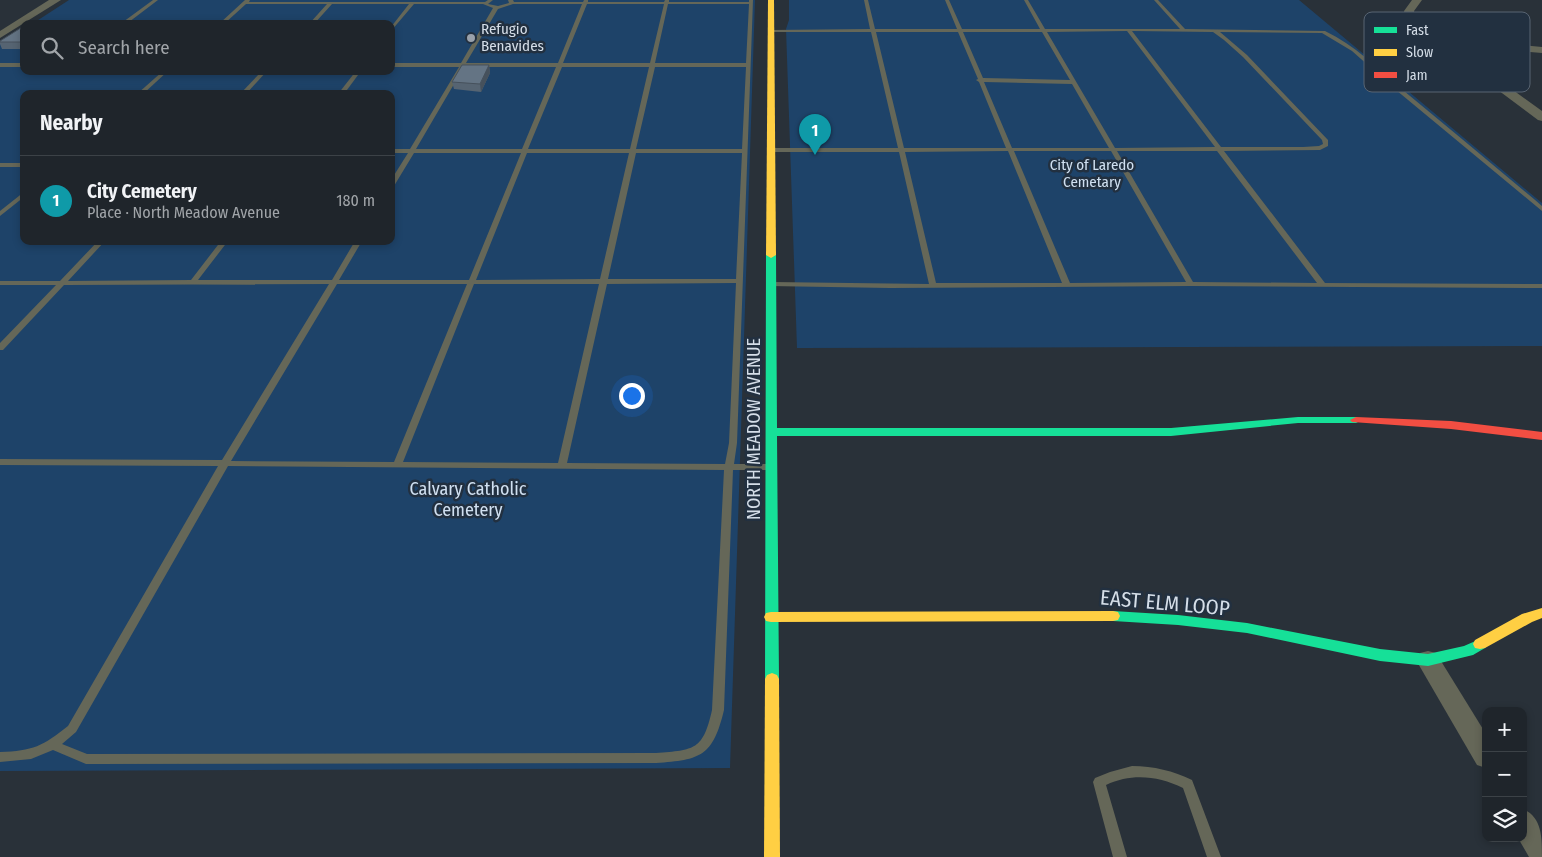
<!DOCTYPE html>
<meta charset="utf-8">
<style>
body{margin:0;font-family:"Fira Sans Condensed",sans-serif;background:#2c3137;color:#f1f3f6}
.controls{position:absolute;right:15px;bottom:15px;display:grid;overflow:hidden;border-radius:10px;box-shadow:0 2px 8px #0003}
.controls button{width:45px;height:45px;display:grid;place-items:center;padding:0;border:0;border-bottom:1px solid #3c4247;background:#1f252b;color:#f1f3f6;font:25px sans-serif}
.you{position:absolute;left:631px;top:395px;width:18px;height:18px;margin:-12px;border:4px solid #fff;border-radius:50%;background:#1a73e8;box-shadow:0 0 0 8px #1a73e833}
.badge{display:grid;place-items:center;width:32px;height:32px;border-radius:50%;background:#99a1ab;color:#fff;font-size:16px;font-weight:700}
.pin{position:absolute;translate:-50% -41px;filter:drop-shadow(0 1px 2px #0008)}
.pin::after{content:'';position:absolute;top:26px;width:18px;height:15px;background:inherit;clip-path:polygon(0 0,100% 0,50% 100%)}
.list{margin:0;padding:0;list-style:none}
h2{display:flex;justify-content:space-between;align-items:center;height:65px;margin:0;padding:0 20px;font-size:21px}
h2 small{font-size:16px;font-weight:400;color:#a1a5a9}
.list li{display:grid;grid-template-columns:32px 1fr auto;gap:15px;align-items:center;box-sizing:border-box;height:90px;padding:0 20px;border-top:1px solid #3c4247}
.list b{display:block;font-size:19px;white-space:nowrap}
.list p{margin:0;font-size:16px;white-space:nowrap;color:#a1a5a9}
.list em{font-size:16px;font-style:normal;color:#a1a5a9}
.icon{flex:none;width:28px;height:28px;fill:none;stroke:currentColor;stroke-width:2;stroke-linecap:round;stroke-linejoin:round}
.map{position:relative;flex:none;width:1542px;height:857px;overflow:hidden}
.search{position:absolute;background:#1f252b;box-shadow:0 2px 8px #0003;left:20px;top:20px;width:375px;height:55px;display:flex;align-items:center;gap:12px;box-sizing:border-box;padding:0 18px;border-radius:10px;color:#a1a5a9;font-size:19px}
.panel{position:absolute;background:#1f252b;box-shadow:0 2px 8px #0003;left:20px;top:90px;width:375px;height:155px;border-radius:10px}
.map>svg:first-child{display:block}
.green{fill:#1e4369;fill-rule:evenodd}
.lines{fill:none;stroke-linecap:round;stroke-linejoin:round}
.lane{fill:#656758;fill-rule:evenodd}
.street{fill:#656758;fill-rule:evenodd}
.fast{fill:#16e098;fill-rule:evenodd}
.slow{fill:#ffcf43;fill-rule:evenodd}
.jam{fill:#f24e42;fill-rule:evenodd}
.wall{fill:#566472}
.shaded-wall{fill:#46515c}
.building{fill:#647484;stroke:#46515c}
.poi-dot{fill:#99a1ab;stroke:#223040;stroke-width:2}
.labels{text-anchor:middle;dominant-baseline:central;stroke-width:5;stroke-linejoin:round;paint-order:stroke}
.far-poi-label{font-size:15px;fill:#d5dee8;stroke:#223040;text-anchor:start}
.far-park-label{font-size:15px;fill:#d0e0f1;stroke:#223040}
.street-label{font-size:18px;fill:#d5dee8;stroke:#223040}
.park-label{font-size:18px;fill:#d0e0f1;stroke:#223040}
.near-street-label{font-size:21px;fill:#d5dee8;stroke:#223040}
.key{fill:#223040;stroke:#586472;stroke-width:1}
.key-label{font-size:14px;fill:#d5dee8}
</style>
<div class="map">
<svg width="1542" height="857" viewBox="0 0 1542 857">
<rect width="100%" height="100%" fill="#293139"/>
<g class="green">
<path d="M 69,0 L 755,0 L 730,768 L 0,771 L 0,44 L 24,29 L 24,71 L 391,71 L 391,24 L 32,24 ZM 24,94 L 391,94 L 391,241 L 24,241 Z"/>
<polygon points="789,0 1299,0 1542,203 1542,346 797,348 786,29 789,20"/>
</g>
<g class="lines">
<g class="lane">
<path d="M 153,0 L 158,0 L 129,22 L 220,23 L 245,0 L 250,0 L 249,2 L 485,2 L 488,0 L 493,0 L 488,4 L 498,6 L 509,3 L 508,0 L 513,0 L 514,2 L 583,2 L 584,0 L 588,0 L 588,2 L 664,2 L 665,0 L 669,0 L 669,2 L 749,2 L 749,0 L 753,0 L 737,443 L 734,464 L 768,464 L 773,467 L 768,470 L 733,470 L 724,710 C 713,756 701,760 656,763 L 86,764 L 53,750 L 31,759 L 0,762 L 0,752 C 33,751 43,746 68,726 L 218,466 L 0,465 L 0,459 L 222,460 L 329,284 L 64,285 L 3,350 L 0,350 L 0,343 L 56,285 L 0,285 L 0,281 L 60,281 L 98,241 L 105,241 L 68,281 L 191,280 L 221,241 L 228,241 L 198,280 L 332,280 L 355,241 L 362,241 L 339,280 L 469,280 L 521,153 L 414,153 L 394,186 L 391,188 L 391,180 L 408,153 L 391,153 L 391,149 L 410,149 L 459,67 L 391,67 L 391,63 L 461,63 L 493,8 L 483,4 L 414,4 L 391,31 L 391,27 L 409,4 L 332,4 L 314,24 L 309,24 L 327,4 L 246,4 L 224,24 L 54,23 L 56,22 L 123,22 ZM 513,4 L 582,4 L 558,63 L 466,63 L 498,9 ZM 587,4 L 664,4 L 650,63 L 563,63 ZM 668,4 L 749,4 L 746,63 L 655,63 ZM 464,67 L 556,67 L 522,149 L 416,149 ZM 562,67 L 649,67 L 630,149 L 528,149 ZM 655,67 L 746,67 L 742,149 L 636,149 ZM 527,153 L 629,153 L 600,279 L 476,280 ZM 636,153 L 742,153 L 736,279 L 608,279 ZM 736,283 L 729,443 L 725,464 L 567,463 L 607,284 ZM 337,284 L 467,284 L 394,462 L 231,461 ZM 474,284 L 599,284 L 558,463 L 403,462 ZM 228,466 L 724,470 L 712,710 C 703,750 695,750 656,753 L 87,754 L 62,744 L 76,732 Z"/>
<path d="M 864,0 L 868,0 L 875,29 L 957,29 L 945,0 L 949,0 L 962,29 L 1040,29 L 1024,0 L 1028,0 L 1045,29 L 1180,29 L 1154,0 L 1158,0 L 1185,29 L 1325,31 C 1355,45 1378,69 1404,91 C 1450,129 1496,167 1542,206 L 1542,211 L 1396,90 L 1352,51 L 1322,33 L 1220,32 L 1247,55 L 1328,140 L 1328,146 L 1320,150 L 1224,151 L 1325,283 L 1542,284 L 1542,288 L 1191,286 L 890,288 L 769,286 L 768,284 L 772,282 L 929,284 L 899,152 L 771,152 L 768,150 L 771,148 L 898,148 L 871,32 L 771,32 L 769,31 L 771,30 L 870,29 ZM 1127,31 L 1215,147 L 1115,148 L 1047,32 ZM 1132,31 L 1213,32 L 1224,40 L 1243,57 L 1322,140 L 1323,144 L 1319,146 L 1303,147 L 1221,147 ZM 876,32 L 958,32 L 978,79 L 976,80 L 979,82 L 1006,148 L 904,148 ZM 963,32 L 1042,32 L 1070,80 L 983,78 ZM 984,82 L 1072,84 L 1109,148 L 1012,148 ZM 1008,151 L 1062,283 L 936,283 L 905,152 ZM 1014,151 L 1111,151 L 1186,282 L 1070,283 ZM 1117,151 L 1217,151 L 1317,283 L 1193,282 Z"/>
<rect x="0" y="63" width="24" height="4"/>
<polygon points="163,71 168,71 143,94 137,94"/>
<polygon points="262,71 267,71 246,94 240,94"/>
<polygon points="356,71 361,71 344,94 338,94"/>
<rect x="0" y="163" width="24" height="4"/>
<polygon points="24,192 24,197 0,216 0,211"/>
<path d="M 1132,766 C 1154,766 1173,771 1192,780 L 1221,857 L 1207,857 L 1183,788 C 1158,776 1132,773 1106,785 L 1127,857 L 1113,857 L 1093,782 L 1095,778 L 1110,772 Z"/>
</g>
<g class="street">
<polygon points="49,0 61,0 0,38 0,31"/>
<polygon points="1412,0 1422,0 1414,11 1415,17 1441,37 1542,47 1542,53 1451,45 1542,111 1542,121 1538,120 1411,25 1405,17 1404,11"/>
<polygon points="1428,651 1436,653 1486,734 1486,768 1477,765 1416,660 1420,653"/>
<path d="M 1523,809 C 1542,817 1542,837 1542,857 L 1529,857 L 1518,838 L 1523,838 Z"/>
</g>
<g class="fast">
<polygon points="771,252 776,255 777,428 1171,428 1298,417 1356,417 1362,420 1356,423 1298,423 1171,436 777,436 779,679 777,683 772,685 767,683 765,679 766,255"/>
<polygon points="1113,611 1178,615 1247,623 1380,649 1428,654 1464,646 1480,639 1485,640 1487,644 1485,648 1473,655 1428,666 1380,661 1247,633 1178,625 1113,621 1108,620 1106,616 1108,612"/>
</g>
<g class="slow">
<polygon points="768,0 774,0 776,255 771,258 766,255"/>
<polygon points="1542,608 1542,618 1532,622 1485,648 1480,649 1475,648 1473,644 1475,640 1522,614"/>
<polygon points="1113,611 1118,612 1120,616 1118,620 1113,621 771,622 766,621 764,617 766,613 771,612"/>
<polygon points="772,673 777,675 779,679 780,857 764,857 765,679 767,675"/>
</g>
<polygon class="jam" points="1356,417 1451,421 1542,432 1542,440 1451,429 1352,422 1350,420"/>
</g>
<g class="wall">
<polygon points="24,26 24,49 2,49 0,44 0,42"/>
<polygon points="489,65 490,73 481,92 454,89 452,82"/>
</g>
<polygon class="shaded-wall" points="489,65 490,73 481,92 480,84"/>
<g class="building">
<polygon points="31,21 68,21 64,24 27,24"/>
<polygon points="24,26 24,42 0,42 0,41"/>
<polygon points="462,65 489,65 480,84 452,82"/>
</g>
<circle class="poi-dot" cx="471" cy="38" r="5"/>
<g class="labels">
<g class="far-poi-label">
<text x="481" y="29">Refugio<tspan x="481" dy="17">Benavides</tspan></text>
</g>
<g class="far-park-label">
<text x="1092" y="165">City of Laredo<tspan x="1092" dy="17">Cemetary</tspan></text>
</g>
<g class="street-label">
<text transform="translate(754 429) rotate(-90)">NORTH MEADOW AVENUE</text>
</g>
<g class="park-label">
<text x="468" y="489">Calvary Catholic<tspan x="468" dy="21">Cemetery</tspan></text>
</g>
<g class="near-street-label">
<text transform="translate(1165 603) rotate(5)">EAST ELM LOOP</text>
</g>
</g>
<rect x="1364" y="12" width="166" height="80" rx="8" class="key"/>
<rect x="1374" y="27" width="23" height="6" fill="#16e098"/>
<rect x="1374" y="49" width="23" height="7" fill="#ffcf43"/>
<rect x="1374" y="72" width="23" height="6" fill="#f24e42"/>
<g class="key-label">
<text x="1406" y="35">Fast</text>
<text x="1406" y="57">Slow</text>
<text x="1406" y="80">Jam</text>
</g>
</svg>
<div class="controls">
<button>+</button>
<button>−</button>
<button><svg class="icon" aria-label="layers" viewBox="0 0 24 24"><path d="M12 4l9 5-9 5-9-5zM3 14l9 5 9-5"/></svg></button>
</div>
<div class="you"></div>
<div class="pin badge" style="left:815px;top:155px;background:#0f9aa8">1</div>
<div class="search"><svg class="icon" aria-label="search" viewBox="0 0 24 24"><circle cx="10" cy="10" r="6"/><path d="M15 15l6 6"/></svg>Search here</div>
<section class="panel">
<h2>Nearby<small></small></h2>
<ul class="list">
<li><span class="badge" style="background:#0f9aa8">1</span><div><b>City Cemetery</b><p>Place · North Meadow Avenue</p></div><em>180 m</em></li>
</ul>
</section>
</div>
